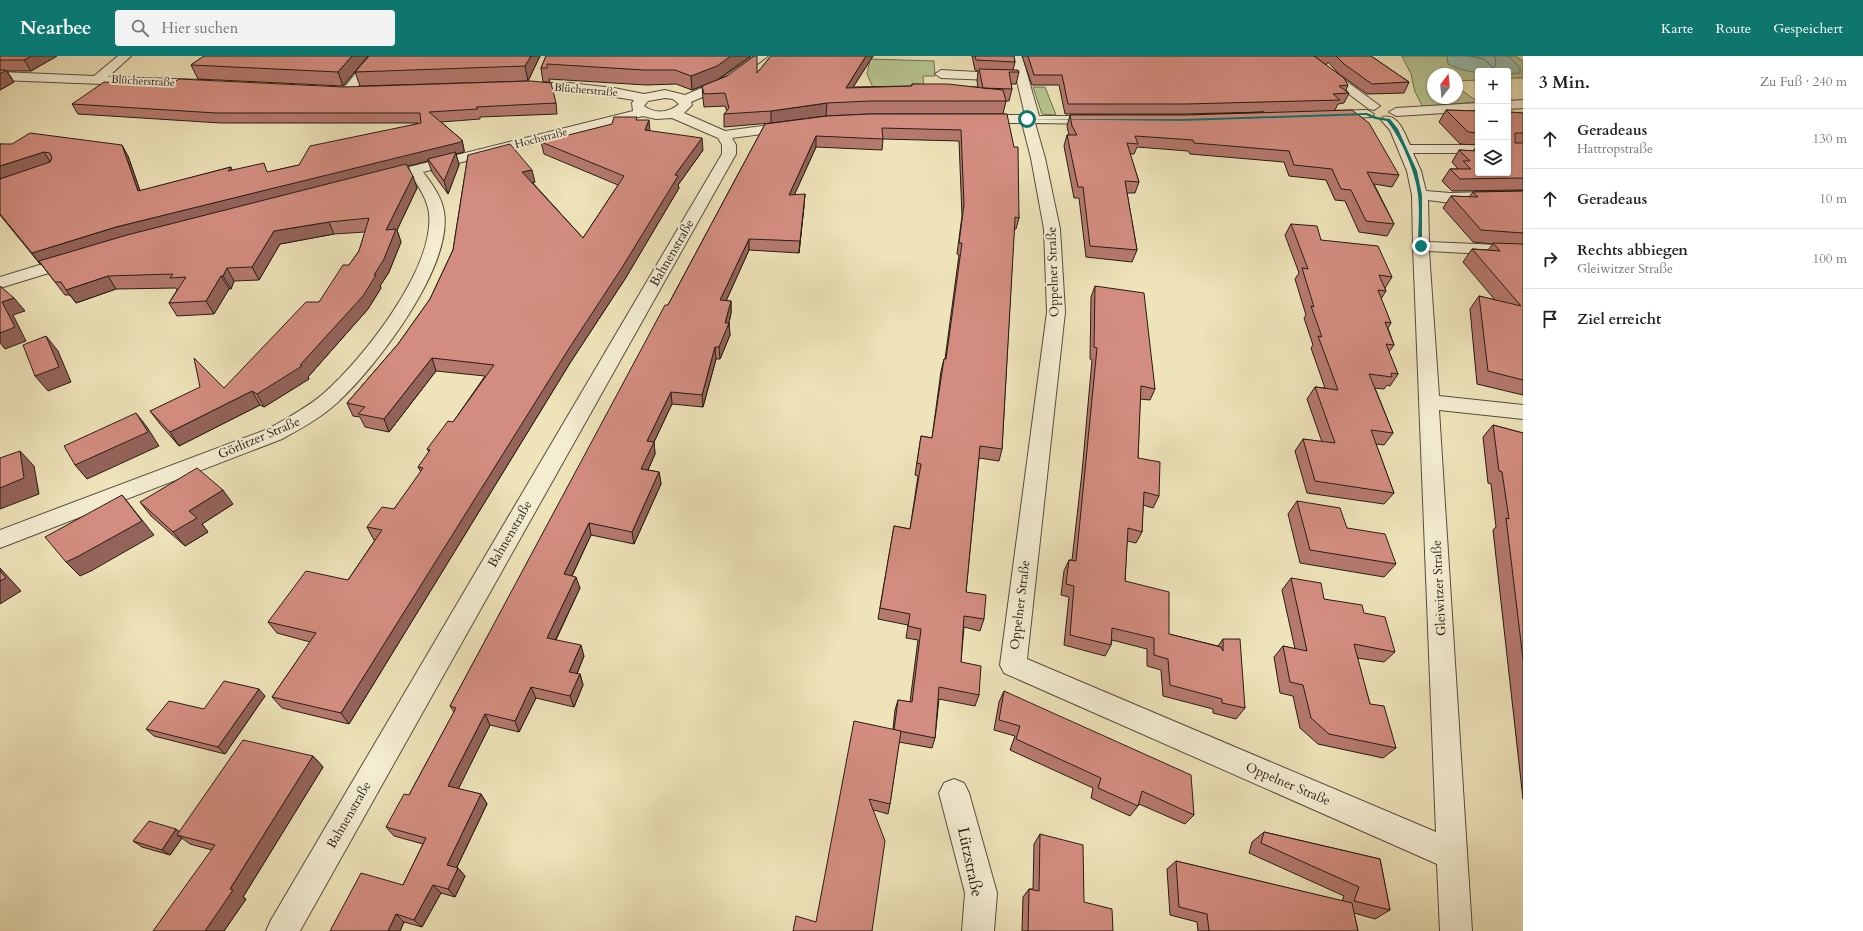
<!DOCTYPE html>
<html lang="de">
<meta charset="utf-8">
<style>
body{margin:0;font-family:Cardo,serif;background:#f2f2f2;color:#222}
.controls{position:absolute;right:12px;top:12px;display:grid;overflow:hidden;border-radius:4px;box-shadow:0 1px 3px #0004}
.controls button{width:36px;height:36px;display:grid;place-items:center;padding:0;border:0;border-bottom:1px solid #e0e0e0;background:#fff;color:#222;font:20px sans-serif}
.compass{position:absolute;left:1427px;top:12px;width:36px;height:36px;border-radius:50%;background:#fff;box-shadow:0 1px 3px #0004;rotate:16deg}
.stop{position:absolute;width:12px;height:12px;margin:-9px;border:3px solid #0f766e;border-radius:50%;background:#fff}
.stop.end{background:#0f766e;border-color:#fff;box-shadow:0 1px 4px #0008}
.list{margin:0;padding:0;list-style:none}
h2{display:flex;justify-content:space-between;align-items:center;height:52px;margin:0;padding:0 16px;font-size:17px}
h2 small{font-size:13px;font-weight:400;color:#767676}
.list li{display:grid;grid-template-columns:26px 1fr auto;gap:12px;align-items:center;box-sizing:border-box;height:60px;padding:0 16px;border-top:1px solid #e0e0e0}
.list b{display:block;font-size:15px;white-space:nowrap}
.list p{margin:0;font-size:13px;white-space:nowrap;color:#767676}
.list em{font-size:13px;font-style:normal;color:#767676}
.icon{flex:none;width:22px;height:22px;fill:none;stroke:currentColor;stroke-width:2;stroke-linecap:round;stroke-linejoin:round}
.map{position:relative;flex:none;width:1523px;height:875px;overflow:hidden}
header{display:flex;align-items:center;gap:24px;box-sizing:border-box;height:56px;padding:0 20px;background:#0f766e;color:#fff}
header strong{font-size:19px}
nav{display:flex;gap:22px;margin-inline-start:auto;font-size:14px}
.search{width:280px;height:36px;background:#f2f2f2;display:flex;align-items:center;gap:10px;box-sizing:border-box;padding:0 14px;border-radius:4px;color:#767676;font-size:15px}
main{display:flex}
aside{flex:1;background:#fff}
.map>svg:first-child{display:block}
.green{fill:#b6c491;stroke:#6e7052}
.water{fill:#99beaf;stroke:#6b7e71}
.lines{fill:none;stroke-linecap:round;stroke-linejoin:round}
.shore{stroke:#606e62;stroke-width:1}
.minor-casing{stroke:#584e3d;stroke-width:2}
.minor{fill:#f4edd2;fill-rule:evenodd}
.wall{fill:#b5796e;stroke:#261d14}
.shaded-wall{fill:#94635a;stroke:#261d14}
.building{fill:#d38d80;stroke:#261d14}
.route{fill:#0f766e}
.labels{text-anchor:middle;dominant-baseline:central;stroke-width:4;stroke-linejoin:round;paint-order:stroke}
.far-street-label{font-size:11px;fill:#261d14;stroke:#f4edd2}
.street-label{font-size:13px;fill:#261d14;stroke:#f4edd2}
.near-street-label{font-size:16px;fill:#261d14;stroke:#f4edd2}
</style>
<header>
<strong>Nearbee</strong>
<div class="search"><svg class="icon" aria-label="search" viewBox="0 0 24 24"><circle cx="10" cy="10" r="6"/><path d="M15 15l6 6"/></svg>Hier suchen</div>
<nav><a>Karte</a><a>Route</a><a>Gespeichert</a></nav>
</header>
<main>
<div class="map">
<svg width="1523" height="875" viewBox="0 0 1523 875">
<rect width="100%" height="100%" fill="#eee3b9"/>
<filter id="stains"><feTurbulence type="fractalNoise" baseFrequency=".005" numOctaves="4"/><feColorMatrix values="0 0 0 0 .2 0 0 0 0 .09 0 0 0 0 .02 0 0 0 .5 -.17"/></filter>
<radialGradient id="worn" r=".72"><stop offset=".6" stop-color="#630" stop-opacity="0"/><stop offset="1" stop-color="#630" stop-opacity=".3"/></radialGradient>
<g class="green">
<polygon points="1402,0 1515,0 1523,5 1523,22 1508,22 1508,15 1478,15 1478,24 1457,25 1457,18 1433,18 1433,42 1457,42 1457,31 1478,46 1423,51 1415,36 1411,18"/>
<polygon points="870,3 934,5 935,20 923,20 924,37 875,36 867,18"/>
<polygon points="1033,31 1045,31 1056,59 1042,58"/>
</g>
<polygon class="water" points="1447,0 1508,0 1520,11 1520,17 1508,18 1508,15 1478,15 1478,17 1459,13 1448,8"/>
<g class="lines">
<polyline class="shore" points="1470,0 1484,3 1493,12 1496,9 1495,0"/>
<g class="minor-casing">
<g id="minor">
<polygon points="118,0 131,0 108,21 205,24 211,28 205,32 0,24 0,16 94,20"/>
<polygon points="370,0 382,0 351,39 343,39 341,36 343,33"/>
<path d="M 754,0 L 768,0 L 726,31 L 691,46 L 692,49 L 684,57 L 725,75 L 792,66 L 797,67 L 799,70 L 797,73 L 792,74 L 732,82 L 736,89 L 736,98 L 300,875 L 266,875 L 271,864 L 722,98 L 722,89 L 718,82 L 672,62 L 656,63 L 643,60 L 423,116 C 432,128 442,141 444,156 C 453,211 376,311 338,346 C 322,361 302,372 282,383 L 0,492 L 0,474 L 268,373 C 287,362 307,352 324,337 C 363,303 435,212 429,157 C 427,143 419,131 411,119 L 382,126 L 377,125 L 375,122 L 377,119 L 633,55 L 632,47 L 634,44 L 584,36 L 523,34 L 519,33 L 517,30 L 519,27 L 569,27 L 614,32 L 644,38 L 665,34 L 685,39 L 718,25 ZM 665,42 L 673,43 L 679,48 C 669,57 655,58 644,50 L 648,45 Z"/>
<path d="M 1010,0 L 1022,0 L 1039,60 L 1099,60 L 1104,61 L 1106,64 L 1104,67 L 1099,68 L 1035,67 L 1045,102 L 1060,173 L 1065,256 L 1027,603 L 1436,776 L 1413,190 L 1412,139 L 1407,115 L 1390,74 L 1381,64 L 1383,61 C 1398,57 1405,78 1410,89 L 1478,89 L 1478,97 L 1413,97 L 1421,115 L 1426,135 L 1450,137 L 1523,135 L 1523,145 L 1450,147 L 1428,144 L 1429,186 L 1523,190 L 1523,200 L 1429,195 L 1439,340 L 1523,349 L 1523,363 L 1439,354 L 1472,875 L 1440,875 L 1437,808 L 1004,617 L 1000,609 L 1047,256 L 1044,173 L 1031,102 L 1022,67 L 980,67 L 975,66 L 973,63 L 975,60 L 980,59 L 1025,59 L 1017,25 L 941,22 L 935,18 L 941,14 L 1015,18 Z"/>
<polygon points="1298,0 1312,0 1380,50 1374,54 1369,53"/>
<polygon points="1523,44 1523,52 1508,53 1508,45"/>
<polygon points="1478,47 1478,55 1396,60 1389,56 1396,52"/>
<polygon points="1367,54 1374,58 1372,61 1328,63 1323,62 1321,59 1323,56 1328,55"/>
<polygon points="72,199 78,200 80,204 78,208 0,232 0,221"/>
<polygon points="954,723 964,727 969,737 997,837 994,875 962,875 965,837 939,737 944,727"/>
</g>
</g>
<use href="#minor" class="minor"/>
</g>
<g class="wall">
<polygon points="0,0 57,0 31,15 7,15 14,26 0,34"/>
<polygon points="204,0 368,0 343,30 198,23 191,9"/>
<polygon points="540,0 528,25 360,30 355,16"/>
<polygon points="546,0 751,0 717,24 692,34 676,28 646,29 549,23 550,26 543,26 541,12"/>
<polygon points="771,0 873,0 853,31 911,30 912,28 978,31 977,25 978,15 975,14 972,0 1014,0 1015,6 1013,14 1019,16 1016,28 1011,28 1012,33 1009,45 1006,45 1003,58 869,58 826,60 771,67 724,71 724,58 727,55 725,50 704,51 703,43 702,30 727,20 757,17"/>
<polygon points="1022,0 1314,0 1348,29 1346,34 1349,37 1344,47 1338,48 1335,54 1399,119 1392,131 1374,128 1394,168 1387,180 1359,176 1345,145 1335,144 1326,124 1289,120 1284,106 1190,98 1188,95 1137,91 1134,98 1130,98 1139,126 1135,137 1127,137 1137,194 1132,206 1086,201 1079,142 1074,142 1064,90 1067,79 1069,79 1067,70 1070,59 1186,59 1264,56 1182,58 1065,58 1059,29 1032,29"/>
<polygon points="1314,0 1371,0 1409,26 1404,37 1367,38 1339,18 1328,6 1326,9"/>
<polygon points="169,30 556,47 557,58 480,61 480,63 441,66 462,84 464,94 464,96 456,98 459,109 448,138 432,116 428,105 408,110 417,132 397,174 401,186 389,216 380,230 381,232 368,253 308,321 309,323 264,351 260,349 179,390 160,368 150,355 224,332 319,246 349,209 359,195 365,176 334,178 280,188 259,224 234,225 231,233 229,233 214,258 177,260 169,247 177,234 176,232 116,233 76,247 70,239 65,239 41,208 40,208 0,159 0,88 128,100 140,135 231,111 232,114 268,116 299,109 418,67 221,67 78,58 72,48"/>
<polygon points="1446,54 1478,55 1478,117 1508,56 1523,57 1523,134 1452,135 1442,125 1450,113 1458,113 1452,106 1459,94 1473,95 1477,89 1460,88 1439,66"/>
<polygon points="1007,58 1019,162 1016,173 1014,173 1002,393 999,405 979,402 966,536 984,563 980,575 964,571 961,606 979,639 975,650 939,643 935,682 932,692 899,686 890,748 888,758 874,754 816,866 893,673 895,654 898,644 910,646 918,584 906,582 908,569 878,563 894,470 910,473 918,420 915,419 921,380 932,382 941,315 944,303 945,303 959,199 957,198 962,160 959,85 883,83 882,94 816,91 794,139 804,150 799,197 749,194 726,245 731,245 731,257 729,267 730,279 720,303 716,303 703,351 672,348 654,386 655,398 648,414 659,416 661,428 634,488 591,479 572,520 580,532 556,584 584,600 577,618 580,618 583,629 574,651 536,642 519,676 490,669 458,733 481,738 487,748 457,811 465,820 455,841 441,837 422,871 404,866 400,875 330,875 403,829 423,788 394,780 386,771 409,739 454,656 450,650 668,249 765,68"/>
<polygon points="637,64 650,75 703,94 678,129 679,132 625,223 570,307 349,668 282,652 272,641 310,586 277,577 268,566 348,524 375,484 374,484 367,471 394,453 421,416 418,411 429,396 427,393 453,366 485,320 436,315 389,376 365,371 360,361 353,360 347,347 398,288 430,243 453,194 468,99 535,126 532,126 583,182 618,129 544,98 541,86"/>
<polygon points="1523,135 1523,339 1477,328 1470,253 1479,240 1495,244 1463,206 1472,193 1488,194 1493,188 1473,186 1443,152 1451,140 1469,141 1473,136"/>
<polygon points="1291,168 1392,221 1385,232 1386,235 1381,243 1391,267 1388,272 1394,289 1389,296 1398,318 1390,330 1387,329 1384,333 1375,332 1393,377 1384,389 1376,388 1394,437 1384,448 1307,437 1295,395 1303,383 1322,386 1307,343 1315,331 1325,332 1311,292 1313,289 1304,262 1306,259 1295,223 1299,217 1285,179"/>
<polygon points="1095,230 1155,333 1150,344 1140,343 1138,402 1159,440 1153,452 1143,449 1142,476 1136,487 1127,485 1125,525 1169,578 1218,590 1223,583 1245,652 1236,663 1213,657 1213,653 1163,640 1161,614 1147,610 1147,593 1112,584 1111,589 1105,600 1064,589 1069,541 1061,539 1064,515 1069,504 1072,504 1082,416 1092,304 1090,303 1091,241"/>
<polygon points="1493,369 1523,377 1523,743 1493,474 1496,471 1491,428 1488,427 1483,381"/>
<polygon points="1297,445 1347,472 1396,508 1384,521 1300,507 1288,458"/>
<polygon points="140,446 233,448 202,468 208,476 185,490 151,460"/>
<polygon points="1291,522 1324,543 1364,557 1395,596 1384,606 1357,602 1370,648 1396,692 1383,702 1318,688 1300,672 1293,640 1280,637 1274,601 1283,590 1295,593 1282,534"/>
<polygon points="1004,635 1194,759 1185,768 1139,748 1138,750 1130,760 1091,742 1093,732 1010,694 1015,680 994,674 999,646"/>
<polygon points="265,640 225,698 154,680 146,673"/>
<polygon points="313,700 323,711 243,841 246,843 224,875 212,794 190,788 182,782 170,799 142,791 133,785 176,773 179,776"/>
<polygon points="1264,776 1380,803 1390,854 1375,863 1354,857 1358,875 1198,875 1197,866 1170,859 1167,813 1176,805 1342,845 1344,840 1249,797 1252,786"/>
<polygon points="1040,778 1084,846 1113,875 1022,875 1023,841 1029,833 1033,833 1034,788"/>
</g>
<g class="shaded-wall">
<polygon points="31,0 57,0 31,15 24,4"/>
<polygon points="352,0 368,0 343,30 338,16"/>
<polygon points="531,0 540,0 528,25 525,10"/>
<polygon points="731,0 751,0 717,24 692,34 691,20"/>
<polygon points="866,0 873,0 845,44 846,32"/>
<polygon points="6,14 14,26 0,34 0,18"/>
<polygon points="827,47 826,60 771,67 771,55"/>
<polygon points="649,64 650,75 645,74"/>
<polygon points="816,80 816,91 789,151 789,139"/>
<polygon points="702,82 703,94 678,129 679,132 625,223 570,307 349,668 341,657 675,119"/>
<polygon points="462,84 464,94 464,96 456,98 459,109 448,138 444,125 428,103 428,105 123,183 40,208 32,197 116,171"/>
<polygon points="122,89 128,100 144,146 138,135"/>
<polygon points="44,96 51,107 0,123 0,110"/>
<polygon points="532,114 535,126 525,128 522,116"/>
<polygon points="413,120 417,132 397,174 401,186 389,216 380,230 381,232 368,253 308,321 309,323 264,351 257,338 300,309 374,219 386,174"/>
<polygon points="805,138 804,150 799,197 800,185"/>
<polygon points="329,166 334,178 280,188 259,224 252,211 274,175"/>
<polygon points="749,183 749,194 721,256 720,244"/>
<polygon points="227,212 234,225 231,233 223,220"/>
<polygon points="108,220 116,233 76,247 66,234"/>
<polygon points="221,220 229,233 214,258 206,245"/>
<polygon points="14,242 25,255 13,259 26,285 5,293 0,287 0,277 2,246"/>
<polygon points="731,245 731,257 728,271 729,267 730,279 720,303 719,291"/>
<polygon points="46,280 58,295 71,326 48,335 35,320"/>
<polygon points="715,291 716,303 703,351 702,339"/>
<polygon points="432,302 436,315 389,376 384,363"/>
<polygon points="252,335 260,349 179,390 170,376"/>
<polygon points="671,336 672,348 654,386 655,398 643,425 641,413 647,385"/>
<polygon points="136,357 147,371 159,390 87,423 75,409"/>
<polygon points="20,395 34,410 39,438 0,453 0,432"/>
<polygon points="659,416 661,428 634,488 632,476"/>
<polygon points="223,434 233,448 202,468 208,476 185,490 173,476 189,455"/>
<polygon points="122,439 154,479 91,515 80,520 66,506"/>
<polygon points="589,467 591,479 567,530 564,518"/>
<polygon points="0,512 21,535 0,548"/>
<polygon points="576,521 580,532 551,593 547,582"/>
<polygon points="581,589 584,600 573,627 569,616"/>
<polygon points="580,618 583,629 574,651 570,640"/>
<polygon points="531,631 536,642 519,676 515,665"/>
<polygon points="259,633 265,640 225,698 218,691"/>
<polygon points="485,658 490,669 455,740 448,730"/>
<polygon points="313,700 323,711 243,841 246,843 224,875 205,875 230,833"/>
<polygon points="481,738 487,748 454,817 447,809"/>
<polygon points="176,773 184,779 177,779 182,782 170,799 162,794"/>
<polygon points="458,812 465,820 455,841 448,833"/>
<polygon points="433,829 441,837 422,871 414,864"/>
<polygon points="396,858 404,866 400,875 388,875"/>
</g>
<g class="building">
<polygon points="0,0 31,0 24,4 0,4"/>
<polygon points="204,0 352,0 338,16 191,9"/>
<polygon points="369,0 531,0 525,10 355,16"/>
<polygon points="546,0 731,0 717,10 691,20 675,14 644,14 547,8 547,12 541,12"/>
<polygon points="754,0 757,0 757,17 771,0 866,0 846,32 912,30 912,28 948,28 983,32 979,13 1018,14 1019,16 1009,16 1012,33 983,32 1003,34 1006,45 870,45 827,47 771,55 724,58 729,52 725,37 704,38 702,30 727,20"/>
<polygon points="975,0 1014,0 1015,6 976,4"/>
<polygon points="1028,0 1314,0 1344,22 1348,29 1339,30 1349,37 1333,38 1340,44 1186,48 1068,48 1062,19 1034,19"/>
<polygon points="1336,0 1371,0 1409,26 1372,28 1344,8"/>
<polygon points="0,14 6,14 0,18"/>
<polygon points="179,23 343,31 531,25 551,27 556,47 476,51 478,53 429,56 462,84 461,86 116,171 32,197 0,158 0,123 50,106 52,102 50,97 44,96 0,110 0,88 12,88 30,77 122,89 138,135 231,111 228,115 264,107 267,116 299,109 310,90 421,67 420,57 216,57 72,48 104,26 169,30"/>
<polygon points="1352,54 1369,67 1399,119 1367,116 1394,168 1366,165 1351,134 1341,133 1332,113 1294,109 1289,95 1194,87 1193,84 1135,80 1138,88 1127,87 1139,126 1125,125 1137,194 1090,190 1083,131 1078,131 1067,79 1077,79 1072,70 1070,59 1186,59"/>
<polygon points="1446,54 1478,55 1478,77 1468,76"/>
<polygon points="1508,56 1523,57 1523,77 1515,77 1515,87 1523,87 1523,122 1460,123 1450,113 1471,113 1463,105 1470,105 1459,94 1478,95 1478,117 1508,117"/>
<polygon points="870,58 1007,58 1014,91 1018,91 1019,162 1015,161 1015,164 1002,393 980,390 966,536 986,539 984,563 964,560 961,606 981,610 979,639 939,631 935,682 894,674 898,644 912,646 921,573 908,570 910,558 880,552 894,470 910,473 921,408 917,407 921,380 932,382 944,303 946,303 962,187 959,187 964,148 961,74 882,72 883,83 816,80 789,139 805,138 800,185 749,183 720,244 731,245 725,267 729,267 719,291 715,291 702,339 671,336 647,385 654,386 641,413 659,416 632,476 589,467 564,518 576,521 547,582 581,589 569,616 580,618 570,640 531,631 515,665 485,658 448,730 481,738 447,809 458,812 448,833 433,829 414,864 396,858 388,875 330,875 361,817 403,829 426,782 386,771 404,738 409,739 456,652 450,650 665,249 668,249 765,68 827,60"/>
<polygon points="614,61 637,61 636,64 649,64 645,74 702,82 675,119 678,120 623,210 568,294 341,657 272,641 316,577 268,566 306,515 348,524 382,474 367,471 382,451 394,453 423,412 418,411 430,394 427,393 448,365 453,366 494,309 432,302 384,363 358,358 365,351 347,347 398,288 430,243 453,194 468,99 510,88 532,114 522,116 583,182 624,120 541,86 612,68"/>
<polygon points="456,96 444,125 428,103"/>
<polygon points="406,108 413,120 386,174 396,173 384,203 374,219 376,219 363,240 300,309 302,310 257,338 252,335 170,376 150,355 200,331 194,302 224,332 306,246 319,246 343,209 349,209 359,195 369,162 329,166 274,175 252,211 227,212 223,220 221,220 206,245 169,247 186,221 170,222 173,218 108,220 66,234 61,226 55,226 39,205 127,179"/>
<polygon points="1523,135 1523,177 1481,174 1451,140 1478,141 1473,136"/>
<polygon points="1291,168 1317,170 1321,184 1378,190 1392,221 1379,219 1386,235 1378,234 1391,267 1385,266 1394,289 1386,288 1398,318 1391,317 1392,321 1369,318 1393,377 1371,374 1394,437 1315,425 1303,383 1335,387 1315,331 1338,334 1318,280 1322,281 1311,250 1314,251 1302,212 1308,213"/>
<polygon points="1493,187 1523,188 1523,324 1488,315 1479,240 1521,250 1472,193 1500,195"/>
<polygon points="0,230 14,242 2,246 15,271 0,277"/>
<polygon points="1095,230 1144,237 1155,333 1141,330 1138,402 1160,406 1159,440 1144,436 1142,476 1128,472 1125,525 1169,536 1169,578 1221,591 1223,595 1223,583 1240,583 1245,652 1222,647 1222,643 1170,629 1168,603 1154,599 1154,582 1112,572 1111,589 1070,579 1074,530 1066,528 1069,504 1076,505 1086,404 1097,292 1094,291"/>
<polygon points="46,280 59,311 35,320 23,289"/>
<polygon points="136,357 148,376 75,409 64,390"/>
<polygon points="1493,369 1523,377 1523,603 1506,462 1509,463 1502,416 1499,415"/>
<polygon points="20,395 24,422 0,432 0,402"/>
<polygon points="197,412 223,434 189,455 197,462 173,476 140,446"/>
<polygon points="122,439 142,465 77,501 66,506 45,481"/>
<polygon points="1297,445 1340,452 1347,472 1385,478 1396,508 1310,494"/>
<polygon points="0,515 6,522 0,525"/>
<polygon points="1291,522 1321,527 1324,543 1362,549 1364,557 1385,561 1395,596 1354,588 1370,648 1384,650 1396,692 1329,678 1311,662 1303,629 1290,626 1283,590 1307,595"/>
<polygon points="224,625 259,633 218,691 146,673 169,645 204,653"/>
<polygon points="1004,635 1191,719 1194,759 1142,735 1138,750 1098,732 1101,722 1016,683 1020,670 999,664"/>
<polygon points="854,665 901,675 890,748 869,743 885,785 872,875 793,875 796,860 816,866"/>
<polygon points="243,684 313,700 230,833 233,834 205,875 153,875 215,789 177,779"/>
<polygon points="149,765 176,773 162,794 133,785"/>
<polygon points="1264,776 1380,803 1390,854 1354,845 1359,831 1261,787"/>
<polygon points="1040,778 1083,789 1084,846 1112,853 1113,875 1028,875 1029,833 1039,835"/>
<polygon points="1176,805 1352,847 1358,875 1209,875 1207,858 1179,851"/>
</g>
<path class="route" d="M 1367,57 L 1377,61 L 1390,63 L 1398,73 L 1417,115 L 1422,139 L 1422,191 L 1418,190 C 1418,173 1420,156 1418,139 C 1416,117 1401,82 1387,65 L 1375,63 L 1366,59 L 1182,65 L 1025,63 L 1182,63 Z"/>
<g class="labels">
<g class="far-street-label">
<text transform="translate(143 25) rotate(3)">Blücherstraße</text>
<text transform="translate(586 34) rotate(5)">Blücherstraße</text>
<text transform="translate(541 82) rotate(-14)">Hochstraße</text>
</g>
<g class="street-label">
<text transform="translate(672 197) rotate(-60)">Bahnenstraße</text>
<text transform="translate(1053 216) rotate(-92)">Oppelner Straße</text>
<text transform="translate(259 382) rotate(-23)">Görlitzer Straße</text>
<text transform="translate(510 478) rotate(-60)">Bahnenstraße</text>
<text transform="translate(1439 532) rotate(-93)">Gleiwitzer Straße</text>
<text transform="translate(1020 549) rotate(-83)">Oppelner Straße</text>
<text transform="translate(1288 728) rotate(23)">Oppelner Straße</text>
<text transform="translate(349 759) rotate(-60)">Bahnenstraße</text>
</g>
<g class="near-street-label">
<text transform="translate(970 806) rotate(78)">Lützstraße</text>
</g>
</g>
<rect width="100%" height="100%" filter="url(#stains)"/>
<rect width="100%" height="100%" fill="url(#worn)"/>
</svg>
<div class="controls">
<button>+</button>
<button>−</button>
<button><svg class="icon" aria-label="layers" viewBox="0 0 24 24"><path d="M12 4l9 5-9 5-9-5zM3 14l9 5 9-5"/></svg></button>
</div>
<svg class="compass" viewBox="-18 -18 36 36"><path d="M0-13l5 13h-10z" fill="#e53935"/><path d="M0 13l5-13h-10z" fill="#767676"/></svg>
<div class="stop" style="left:1027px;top:63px"></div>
<div class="stop end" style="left:1421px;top:190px"></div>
</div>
<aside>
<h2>3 Min.<small>Zu Fuß · 240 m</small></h2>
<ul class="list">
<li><svg class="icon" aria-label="ahead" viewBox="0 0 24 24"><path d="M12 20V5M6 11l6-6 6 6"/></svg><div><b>Geradeaus</b><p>Hattropstraße</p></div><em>130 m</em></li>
<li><svg class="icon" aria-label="ahead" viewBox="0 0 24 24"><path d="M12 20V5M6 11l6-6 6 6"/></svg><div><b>Geradeaus</b></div><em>10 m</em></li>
<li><svg class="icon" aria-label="right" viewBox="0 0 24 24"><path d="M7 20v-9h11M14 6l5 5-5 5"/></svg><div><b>Rechts abbiegen</b><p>Gleiwitzer Straße</p></div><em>100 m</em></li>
<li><svg class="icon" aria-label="arrive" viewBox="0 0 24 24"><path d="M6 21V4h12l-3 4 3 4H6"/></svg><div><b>Ziel erreicht</b></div></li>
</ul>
</aside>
</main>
